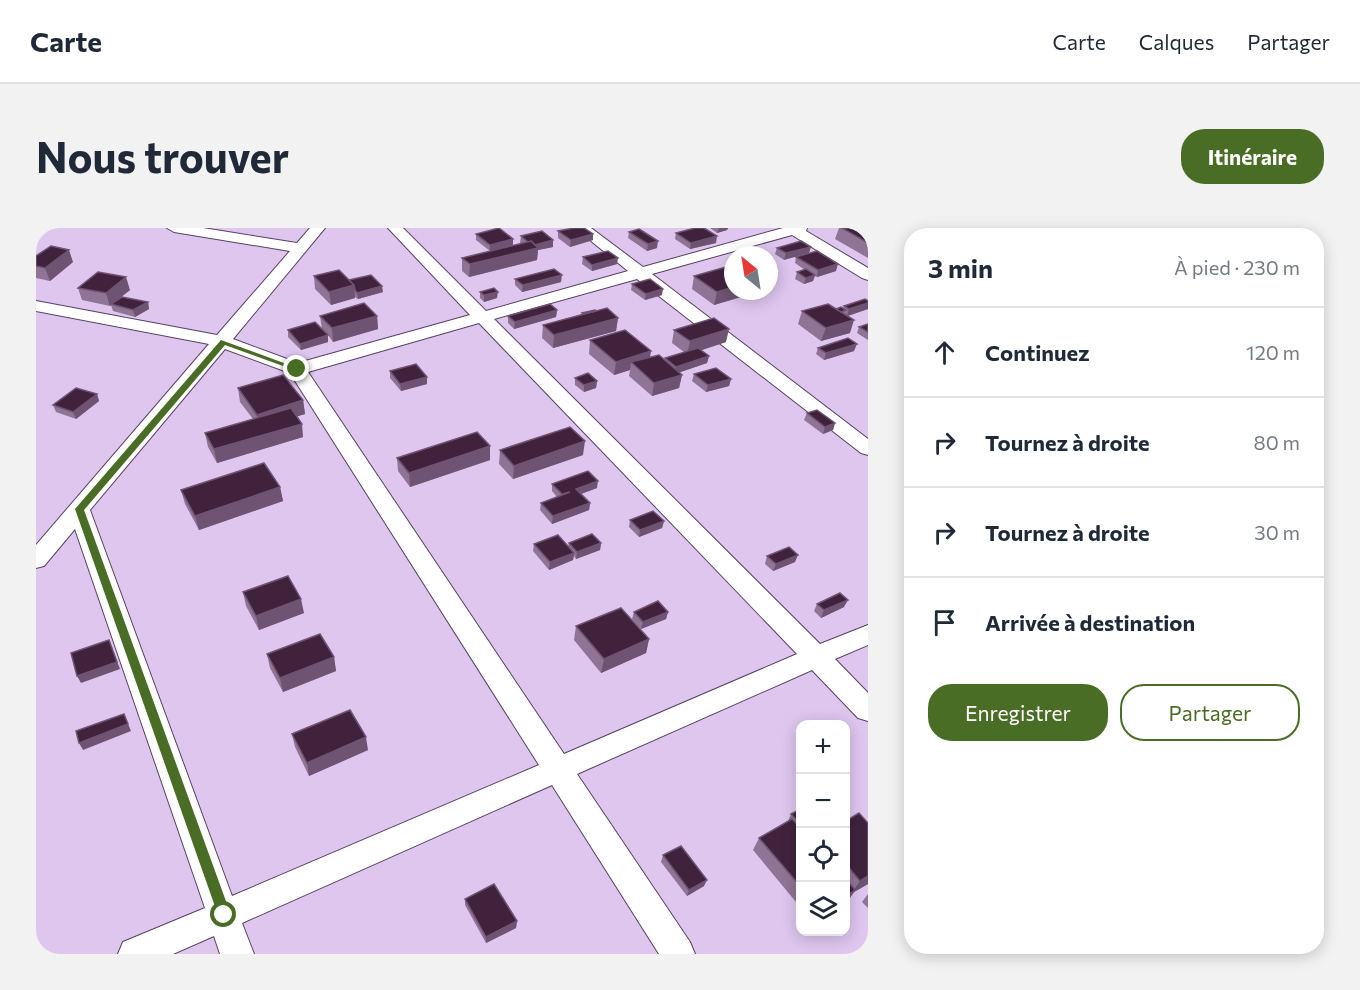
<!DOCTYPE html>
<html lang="fr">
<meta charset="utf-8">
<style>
body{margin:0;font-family:Commissioner,sans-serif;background:#f2f2f3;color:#1f2937}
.controls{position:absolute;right:18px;bottom:18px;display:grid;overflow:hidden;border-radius:12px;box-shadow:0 3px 15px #0003}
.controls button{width:54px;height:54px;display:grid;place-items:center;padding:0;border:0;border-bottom:2px solid #e0e1e3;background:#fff;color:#1f2937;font:30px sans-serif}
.compass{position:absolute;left:688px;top:18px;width:54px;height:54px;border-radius:50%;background:#fff;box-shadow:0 3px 15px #0003;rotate:330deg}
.stop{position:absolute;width:18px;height:18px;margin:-14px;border:4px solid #4a6d26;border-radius:50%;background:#fff}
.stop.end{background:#4a6d26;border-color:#fff;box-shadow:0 2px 6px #0008}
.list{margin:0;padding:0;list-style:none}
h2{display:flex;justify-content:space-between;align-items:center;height:78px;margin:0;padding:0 24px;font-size:26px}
h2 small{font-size:20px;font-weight:400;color:#747a83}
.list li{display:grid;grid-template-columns:39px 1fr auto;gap:18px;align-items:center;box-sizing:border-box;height:90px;padding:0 24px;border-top:2px solid #e0e1e3}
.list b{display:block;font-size:22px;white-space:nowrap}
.list em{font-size:20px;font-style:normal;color:#747a83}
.actions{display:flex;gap:12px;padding:18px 24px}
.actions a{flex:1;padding:14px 0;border:2px solid #4a6d26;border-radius:24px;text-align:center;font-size:21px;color:#4a6d26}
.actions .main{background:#4a6d26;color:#fff}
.icon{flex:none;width:33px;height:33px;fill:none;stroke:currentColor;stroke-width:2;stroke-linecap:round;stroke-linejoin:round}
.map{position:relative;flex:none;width:832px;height:726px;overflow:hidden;border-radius:24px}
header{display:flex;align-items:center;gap:36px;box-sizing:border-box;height:84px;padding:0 30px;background:#fff;border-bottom:2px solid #e0e1e3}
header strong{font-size:28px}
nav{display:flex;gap:33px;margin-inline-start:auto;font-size:21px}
.intro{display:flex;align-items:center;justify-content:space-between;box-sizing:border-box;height:144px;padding:0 36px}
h1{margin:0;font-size:42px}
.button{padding:15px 27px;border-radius:24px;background:#4a6d26;color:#fff;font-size:21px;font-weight:700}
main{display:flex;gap:36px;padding:0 36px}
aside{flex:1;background:#fff;border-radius:24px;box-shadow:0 3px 15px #0003}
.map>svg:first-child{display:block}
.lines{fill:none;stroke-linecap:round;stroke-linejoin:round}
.minor-casing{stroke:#574264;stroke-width:2}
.minor{fill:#fff;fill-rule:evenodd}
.wall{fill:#8f7496}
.shaded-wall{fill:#6f5372}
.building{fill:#40223c;stroke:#6f5372;stroke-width:1.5}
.route{fill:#4a6d26}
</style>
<header>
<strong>Carte</strong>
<nav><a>Carte</a><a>Calques</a><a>Partager</a></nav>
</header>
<div class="intro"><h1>Nous trouver</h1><a class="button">Itinéraire</a></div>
<main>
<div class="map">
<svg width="832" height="726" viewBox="0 0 832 726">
<rect width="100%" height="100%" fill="#dec6ef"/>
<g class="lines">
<g class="minor-casing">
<path id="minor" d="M 131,0 L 167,0 L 261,15 L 274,0 L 289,0 L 197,111 L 262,135 L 434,87 L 352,0 L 367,0 L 450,83 L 592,43 L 539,0 L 555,0 L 607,39 L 747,0 L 771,0 L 770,3 L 832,40 L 832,52 L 826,50 L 756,7 L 616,46 L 832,211 L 832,227 L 825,225 L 601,51 L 458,91 L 784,416 L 832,397 L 832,417 L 799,431 L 832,465 L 832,493 L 822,490 L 776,442 L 541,546 L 654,714 L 659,726 L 623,726 L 516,557 L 206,695 L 218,726 L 184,726 L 178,708 L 137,726 L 82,726 L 87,714 L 169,680 L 39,301 L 8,338 L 0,340 L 0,317 L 173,116 L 0,83 L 0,73 L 181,107 L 254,23 L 138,4 ZM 443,95 L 761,426 L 528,526 L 272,144 ZM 189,121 L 254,145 L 503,537 L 196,668 L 54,282 Z"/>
</g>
<use href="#minor" class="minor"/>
</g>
<g class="wall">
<polygon points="674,0 692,0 691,2 681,5"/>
<polygon points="803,0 832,0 832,30 799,11"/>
<polygon points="522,3 557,12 534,19 522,10"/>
<polygon points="593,4 621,20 611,23 592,10"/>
<polygon points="640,5 680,15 654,21 639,11"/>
<polygon points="440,6 477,17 454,23 440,12"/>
<polygon points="485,8 517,19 502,22 501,32 433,49 426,43 426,30 486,16 484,15"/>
<polygon points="765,13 748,32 739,26 741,20"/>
<polygon points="0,28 37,34 14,53 0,50"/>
<polygon points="547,29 581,36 556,43 546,36"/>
<polygon points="760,29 800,43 781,49 779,48 777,53 768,56 759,51 761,44 769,42 759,35"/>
<polygon points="278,48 313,52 347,64 322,71 319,69 319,70 295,77 279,61"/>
<polygon points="658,48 697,63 725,63 678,77 656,61"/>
<polygon points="479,51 525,54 486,64 479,57"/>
<polygon points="596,56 626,67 609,72 595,62"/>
<polygon points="42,60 94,62 82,71 112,74 113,81 99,89 77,83 75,77 74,78 46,72"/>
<polygon points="444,64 461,70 448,74 444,70"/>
<polygon points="832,73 832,81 812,88 814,105 785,113 762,96 766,83 807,81 808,78"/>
<polygon points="521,82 520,89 478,101 472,95 472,88"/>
<polygon points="560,83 582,90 580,103 517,120 506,110 507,97 546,86 546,85"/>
<polygon points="284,88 341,88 342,101 297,114 292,107 292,114 265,122 252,109 252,102 286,101"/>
<polygon points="832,96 832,112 821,105 823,99"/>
<polygon points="638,102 690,114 665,122 673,128 671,135 644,144 646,147 643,160 616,168 593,148 594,142 578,147 553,126 554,112 614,129 629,132 629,130 648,124 636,115"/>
<polygon points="782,120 818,123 788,132 780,126"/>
<polygon points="354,143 391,156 365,163 354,150"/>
<polygon points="658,146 695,151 693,158 670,164 656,153"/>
<polygon points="539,150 561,153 560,160 548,164 539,157"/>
<polygon points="202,160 267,172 269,186 261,188 267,209 181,235 172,219 169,205 217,191 204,174"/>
<polygon points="61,166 63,173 40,191 20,184 17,177"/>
<polygon points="771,185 799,195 797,202 787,206 768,192"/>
<polygon points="464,222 547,227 477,251 463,236"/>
<polygon points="361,230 454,232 374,259 362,243"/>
<polygon points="516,256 561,260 545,266 554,275 553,282 516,296 504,282 505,275 521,269 516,263"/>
<polygon points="244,259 247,273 163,302 149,276 145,262"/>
<polygon points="594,292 628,293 626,300 603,309 593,299"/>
<polygon points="533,315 565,315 564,322 540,331 538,328 537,332 513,342 497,323 498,316 532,319"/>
<polygon points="731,328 759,334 737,343 729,336"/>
<polygon points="207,364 268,385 223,402 210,378"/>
<polygon points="781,376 808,379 785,390 778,383"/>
<polygon points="598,384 632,384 630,391 605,401 596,391"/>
<polygon points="540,398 613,411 610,425 565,445 538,412"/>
<polygon points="231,426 298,429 300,443 247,464 234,440"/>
<polygon points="256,506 332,522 273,548 259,519"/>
<polygon points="765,581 765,680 717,622 723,610 752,593 755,586"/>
<polygon points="810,593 832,595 832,656 818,664 811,674 810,675"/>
<polygon points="627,627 668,658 651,668 625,634"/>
<polygon points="832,666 832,680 826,674"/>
<polygon points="429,671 481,693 480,700 450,715 429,677"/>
</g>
<g class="shaded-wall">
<polygon points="683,0 692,0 691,2 681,5"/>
<polygon points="557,6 557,12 534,19 535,12"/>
<polygon points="681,8 680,15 654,21 655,15"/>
<polygon points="477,11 477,17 454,23 454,17"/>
<polygon points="517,12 517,19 502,22 501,32 433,49 434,36 496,17"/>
<polygon points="622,13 621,20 611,23 612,16"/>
<polygon points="775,19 773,25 748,32 750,25"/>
<polygon points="33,22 37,34 14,53 9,40"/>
<polygon points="582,30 581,36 556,43 556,37"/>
<polygon points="802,36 800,43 781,49 782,42"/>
<polygon points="526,47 525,54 486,64 487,57"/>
<polygon points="740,47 736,60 733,61 733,49"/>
<polygon points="779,47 777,53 768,56 770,50"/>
<polygon points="90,49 94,62 74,78 70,65"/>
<polygon points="318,57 319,70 295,77 293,64"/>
<polygon points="346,58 347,64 322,71 321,65"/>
<polygon points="697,59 697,63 725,63 678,77 681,64"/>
<polygon points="627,61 626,67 609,72 610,66"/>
<polygon points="462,64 461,70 448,74 448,67"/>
<polygon points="112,74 113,81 99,89 97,82"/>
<polygon points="832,75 832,81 811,88 813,81"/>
<polygon points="521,82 520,89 478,101 479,94"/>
<polygon points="341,88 342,101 297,114 296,100"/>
<polygon points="582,90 580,103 517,120 518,107"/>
<polygon points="818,92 814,105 785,113 790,100"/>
<polygon points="693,101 690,114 651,127 654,113"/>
<polygon points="292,107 292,114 265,122 264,116"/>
<polygon points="821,116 818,123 788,132 790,125"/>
<polygon points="615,123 613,136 595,134 594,142 578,147 580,134"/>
<polygon points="673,128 671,135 639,146 640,139"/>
<polygon points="646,147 643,160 616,168 618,155"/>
<polygon points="391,149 391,156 365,163 364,156"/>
<polygon points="695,151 693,158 670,164 672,157"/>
<polygon points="561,153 560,160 548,164 548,157"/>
<polygon points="61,166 63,173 40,191 37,184"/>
<polygon points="267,172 269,186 224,200 221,187"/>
<polygon points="799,195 797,202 787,206 789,199"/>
<polygon points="266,196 267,209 181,235 178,221"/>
<polygon points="549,213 547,227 477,251 478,238"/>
<polygon points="454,218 454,232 374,259 373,245"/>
<polygon points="562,253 561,260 539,268 540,261"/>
<polygon points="244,259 247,273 163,302 159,288"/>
<polygon points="554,275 553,282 516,296 517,288"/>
<polygon points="628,293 626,300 603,309 604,302"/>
<polygon points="565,315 564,322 540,331 541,324"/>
<polygon points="538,325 537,332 513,342 514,334"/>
<polygon points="762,327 759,334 737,343 740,336"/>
<polygon points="265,371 268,385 223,402 220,388"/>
<polygon points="812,372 808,379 785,390 788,382"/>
<polygon points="632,384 630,391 605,401 607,394"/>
<polygon points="613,411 610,425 565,445 568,431"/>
<polygon points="73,412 84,441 45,455 41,448"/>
<polygon points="298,429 300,443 247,464 244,450"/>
<polygon points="88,486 95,503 47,522 43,515"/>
<polygon points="330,509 332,522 273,548 271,535"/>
<polygon points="832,648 832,656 818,664 811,674 810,675 810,668 817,663 824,653"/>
<polygon points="671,652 668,658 651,668 653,662"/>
<polygon points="481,693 480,700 450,715 450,709"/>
</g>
<g class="building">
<polygon points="463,0 477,11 454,17 440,6"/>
<polygon points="538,0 548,0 557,6 535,12 522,3"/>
<polygon points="659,0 668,0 681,8 655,15 640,5"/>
<polygon points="806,0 828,0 832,2 832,15"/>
<polygon points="603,1 622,13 612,16 593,4"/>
<polygon points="506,3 517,12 499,17 495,13 492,14 485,8"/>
<polygon points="495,13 502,20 434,36 426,30"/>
<polygon points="765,13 775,19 750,25 741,20"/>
<polygon points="15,18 33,22 9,40 0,38 0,28"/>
<polygon points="572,23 582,30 556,37 547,29"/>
<polygon points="781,23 802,36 782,42 760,29"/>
<polygon points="697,37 697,59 681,64 658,48"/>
<polygon points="518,41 526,47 487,57 479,51"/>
<polygon points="770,41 779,47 770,50 761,44"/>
<polygon points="303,42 318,57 293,64 278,48"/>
<polygon points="733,43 740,47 733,49"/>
<polygon points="62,44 90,49 70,65 42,60"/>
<polygon points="335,47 346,58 321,65 319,62 318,57 313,52"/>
<polygon points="614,51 627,61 610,66 596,56"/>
<polygon points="458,60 462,64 448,67 444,64"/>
<polygon points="86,69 112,74 97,82 75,76"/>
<polygon points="829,71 832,73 832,75 813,81 808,78"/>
<polygon points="328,75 341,88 296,100 284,88"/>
<polygon points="514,76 521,82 479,94 472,88"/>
<polygon points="792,76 818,92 790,100 766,83"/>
<polygon points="805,79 810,82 805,84 800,81"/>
<polygon points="571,80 582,90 518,107 507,97"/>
<polygon points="559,82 560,83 547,86 546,85"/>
<polygon points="678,90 693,101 654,113 638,102"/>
<polygon points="279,94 292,107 264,116 252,102"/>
<polygon points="832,96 832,104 823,99"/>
<polygon points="589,102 615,123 580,134 554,112"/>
<polygon points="812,110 821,116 790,125 782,120"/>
<polygon points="662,120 673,128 640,139 629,130"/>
<polygon points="623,127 646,147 618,155 595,134"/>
<polygon points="380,136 391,149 364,156 354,143"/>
<polygon points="680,140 695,151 672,157 658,146"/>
<polygon points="552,145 561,153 548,157 539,150"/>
<polygon points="247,147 267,172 221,187 202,160"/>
<polygon points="40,160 61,166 37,184 17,177"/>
<polygon points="255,180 266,196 178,221 169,205"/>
<polygon points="781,182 799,195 789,199 771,185"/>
<polygon points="534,199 549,213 478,238 464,222"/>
<polygon points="441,204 454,218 373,245 361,230"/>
<polygon points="228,235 244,259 159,288 145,262"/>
<polygon points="552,243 562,253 540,261 554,275 517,288 505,275 534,264 526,266 516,256"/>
<polygon points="617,283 628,293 604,302 594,292"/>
<polygon points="556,306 565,315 541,324 533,315"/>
<polygon points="522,307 538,325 514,334 498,316"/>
<polygon points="753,319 762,327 740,336 731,328"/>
<polygon points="252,348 265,371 220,388 207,364"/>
<polygon points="804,365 812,372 788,382 781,376"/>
<polygon points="622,373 632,384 607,394 598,384"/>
<polygon points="585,380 613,411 568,431 540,398"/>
<polygon points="284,406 298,429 244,450 231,426"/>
<polygon points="73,412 81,434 41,448 35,425"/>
<polygon points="314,482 330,509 271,535 256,506"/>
<polygon points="88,486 92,496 43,515 40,503"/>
<polygon points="765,581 765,596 755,586"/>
<polygon points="823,585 832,595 832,648 824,653 810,636 810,593"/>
<polygon points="756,591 765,600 765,659 723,610"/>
<polygon points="645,618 671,652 653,662 627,627"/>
<polygon points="810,651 819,662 810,668"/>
<polygon points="458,656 481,693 450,709 429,671"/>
</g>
<polygon class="route" points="185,112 264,141 258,142 189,117 48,282 195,687 188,693 182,687 39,281"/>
</svg>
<div class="controls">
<button>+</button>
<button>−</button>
<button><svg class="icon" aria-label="locate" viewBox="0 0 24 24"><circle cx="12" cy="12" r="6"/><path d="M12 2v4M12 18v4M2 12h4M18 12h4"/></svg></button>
<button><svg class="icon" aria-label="layers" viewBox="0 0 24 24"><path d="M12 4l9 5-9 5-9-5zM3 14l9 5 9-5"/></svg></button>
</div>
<svg class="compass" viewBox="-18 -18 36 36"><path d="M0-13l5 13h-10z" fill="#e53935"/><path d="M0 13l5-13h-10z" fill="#747a83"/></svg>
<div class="stop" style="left:188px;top:687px"></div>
<div class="stop end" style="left:261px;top:141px"></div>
</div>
<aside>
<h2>3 min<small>À pied · 230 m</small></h2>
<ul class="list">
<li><svg class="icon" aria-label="ahead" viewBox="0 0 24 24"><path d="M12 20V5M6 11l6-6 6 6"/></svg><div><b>Continuez</b></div><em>120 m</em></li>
<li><svg class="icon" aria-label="right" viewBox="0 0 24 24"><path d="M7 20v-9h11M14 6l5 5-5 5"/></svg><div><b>Tournez à droite</b></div><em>80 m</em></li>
<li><svg class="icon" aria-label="right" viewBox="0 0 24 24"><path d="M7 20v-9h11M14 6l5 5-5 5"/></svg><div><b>Tournez à droite</b></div><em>30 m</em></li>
<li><svg class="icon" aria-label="arrive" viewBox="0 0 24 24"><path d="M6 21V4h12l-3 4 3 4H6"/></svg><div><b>Arrivée à destination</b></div></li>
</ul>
<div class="actions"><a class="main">Enregistrer</a><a>Partager</a></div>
</aside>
</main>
